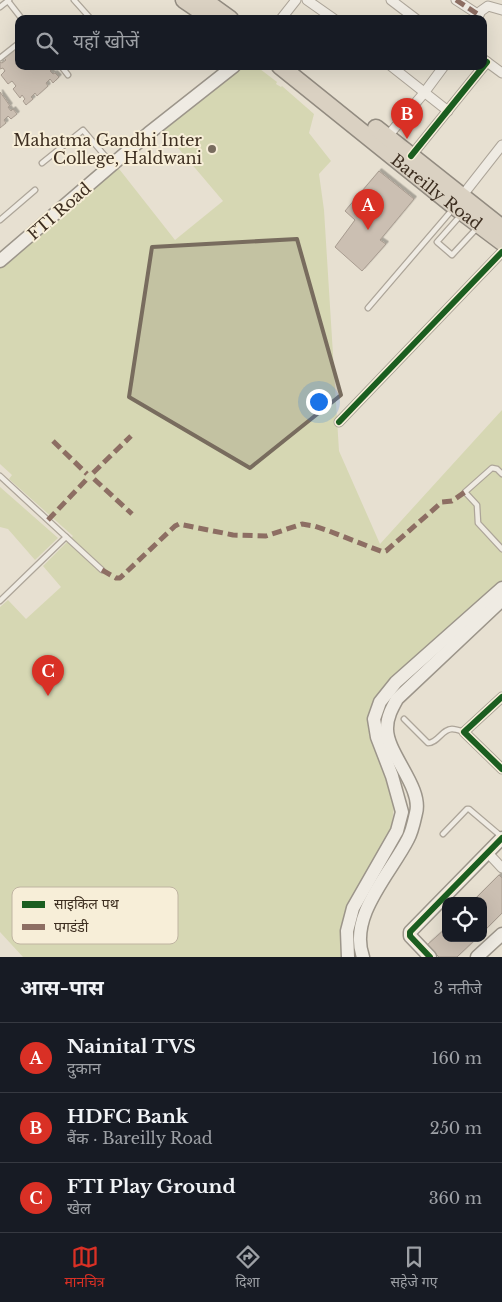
<!DOCTYPE html>
<html lang="hi">
<meta charset="utf-8">
<style>
body{margin:0;font-family:"Libre Baskerville","Noto Sans Devanagari",serif;background:#20242c;color:#f1f3f6}
.controls{position:absolute;right:15px;bottom:15px;display:grid;overflow:hidden;border-radius:10px;box-shadow:0 5px 20px #0002}
.controls button{width:45px;height:45px;display:grid;place-items:center;padding:0;border:0;border-bottom:1px solid #363941;background:#171b24;color:#f1f3f6;font:25px sans-serif}
.you{position:absolute;left:318px;top:401px;width:18px;height:18px;margin:-12px;border:4px solid #fff;border-radius:50%;background:#1a73e8;box-shadow:0 0 0 8px #1a73e833}
.badge{display:grid;place-items:center;width:32px;height:32px;border-radius:50%;background:#d93025;color:#fff;font-size:16px;font-weight:700}
.pin{position:absolute;translate:-50% -41px;filter:drop-shadow(0 1px 2px #0008)}
.pin::after{content:'';position:absolute;top:26px;width:18px;height:15px;background:inherit;clip-path:polygon(0 0,100% 0,50% 100%)}
.list{margin:0;padding:0;list-style:none}
h2{display:flex;justify-content:space-between;align-items:center;height:65px;margin:0;padding:0 20px;font-size:21px}
h2 small{font-size:16px;font-weight:400;color:#9ea1a6}
.list li{display:grid;grid-template-columns:32px 1fr auto;gap:15px;align-items:center;box-sizing:border-box;height:70px;padding:0 20px;border-top:1px solid #363941}
.list b{display:block;font-size:19px;white-space:nowrap}
.list p{margin:0;font-size:16px;white-space:nowrap;color:#9ea1a6}
.list em{font-size:16px;font-style:normal;color:#9ea1a6}
.icon{flex:none;width:28px;height:28px;fill:none;stroke:currentColor;stroke-width:2;stroke-linecap:round;stroke-linejoin:round}
.map{position:relative;flex:none;width:502px;height:957px;overflow:hidden}
.search{position:absolute;background:#171b24;box-shadow:0 5px 20px #0002;left:15px;right:15px;top:15px;height:55px;display:flex;align-items:center;gap:12px;box-sizing:border-box;padding:0 18px;border-radius:10px;color:#9ea1a6;font-size:19px}
.sheet{height:275px;background:#171b24}
nav{display:flex;justify-content:space-around;align-items:center;box-sizing:border-box;height:70px;border-top:1px solid #363941;background:#171b24;font-size:14px;color:#9ea1a6}
nav a{display:grid;justify-items:center;gap:2px}
nav .on{color:#d93025}
.map>svg:first-child{display:block}
.green{fill:#d6d7b3}
.building{fill:#cbbfb2;stroke:#a89c90;filter:url(#shadow)}
.lines{fill:none;stroke-linecap:round;stroke-linejoin:round}
.lane-casing{stroke:#ada599;stroke-width:7}
.street-casing{stroke:#ada599;stroke-width:11}
.secondary-casing{stroke:#9c958a;stroke-width:15}
.highway-casing{stroke:#928b80;stroke-width:19}
.lane{stroke:#efebe3;stroke-width:4.5}
.street{stroke:#efebe3;stroke-width:9}
.secondary{stroke:#efebe3;stroke-width:12}
.highway{stroke:#dad1c2;stroke-width:16}
.quiet{stroke:#8d6e63;stroke-width:5;stroke-dasharray:10 5;stroke-linecap:butt}
.cycleway-casing{stroke:#f7eed8;stroke-width:9}
.cycleway{stroke:#1b5e20;stroke-width:6}
.marked{fill:#786c5e;fill-opacity:0.2;stroke:#786c5e;stroke-width:4;stroke-linejoin:round}
.poi-dot{fill:#786c5e;stroke:#f7eed8;stroke-width:2}
.labels{text-anchor:middle;dominant-baseline:central;stroke-width:4;stroke-linejoin:round;paint-order:stroke}
.poi-label{font-size:16px;fill:#3d2e20;stroke:#f7eed8;text-anchor:end}
.street-label{font-size:16px;fill:#3d2e20;stroke:#f7eed8}
.key{fill:#f7eed8;stroke:#bfb4a1;stroke-width:1}
.key-label{font-size:14px;fill:#3d2e20}
</style>
<div class="map">
<svg width="502" height="957" viewBox="0 0 502 957">
<defs>
<filter id="shadow"><feDropShadow dx="2.5" dy="-2.5" stdDeviation="0" flood-color="#0004"/></filter>
</defs>
<rect width="100%" height="100%" fill="#e7e0d1"/>
<g class="green">
<polygon points="238,66 256,66 277,82 276,84 281,87 282,86 314,114 309,133 331,161 319,174 324,210 339,451 380,544 502,410 502,581 449,629 374,709 395,800 390,837 348,910 343,957 23,957 0,932 0,607 8,600 26,619 61,587 43,566 73,536 9,479 12,475 0,464 0,267 116,165 175,240 223,201 162,129"/>
<polygon points="0,487 58,538 35,560 8,529 0,527"/>
</g>
<g class="building">
<polygon points="17,48 19,50 19,66 49,66 52,69 50,71 53,74 55,73 59,77 53,83 50,79 46,83 48,86 37,96 35,93 31,97 33,99 26,105 23,101 25,99 22,95 20,98 13,89 16,86 12,81 8,84 1,75 5,71 3,68 0,69 0,62 2,63 6,60 4,58"/>
<polygon points="0,92 10,106 8,107 11,111 13,109 17,114 11,119 8,116 4,120 6,123 0,128"/>
<polygon points="379,171 414,199 380,240 386,244 362,271 335,247 355,220 345,211"/>
<polygon points="499,875 502,878 502,913 483,932 483,901 473,901"/>
<polygon points="446,928 446,938 477,938 457,957 439,957 427,945"/>
</g>
<g class="lines">
<g class="lane-casing">
<g id="lane">
<polyline points="74,0 91,19"/>
<polyline points="8,1 22,19"/>
<polyline points="0,7 9,0"/>
<polyline points="0,58 19,43"/>
<polyline points="61,66 68,75"/>
<polyline points="42,163 83,130 111,163"/>
<polyline points="460,216 437,242 452,255 477,228"/>
<polyline points="0,220 35,190"/>
<polyline points="368,308 452,210"/>
<polyline points="502,474 497,469 492,468 465,492 477,505 478,523 502,549"/>
<polyline points="0,476 102,570"/>
<polyline points="0,601 66,537"/>
<path d="M 404,719 L 428,743 C 438,743 442,729 452,729 C 456,729 461,731 464,732"/>
<polyline points="443,834 467,809 469,809 502,837"/>
</g>
</g>
<g class="street-casing">
<g id="street">
<polyline points="307,0 334,19"/>
<polyline points="391,0 416,19"/>
<polyline points="456,0 479,15"/>
<polyline points="281,19 296,0"/>
<polyline points="476,19 481,11 488,6 502,10"/>
<polyline points="483,59 502,73"/>
<polyline points="391,66 448,111"/>
<polyline points="387,137 424,93 444,66"/>
<polyline points="411,156 487,62"/>
<polyline points="462,196 502,145"/>
<polyline points="339,422 502,252"/>
<polyline points="502,697 464,732 502,769"/>
<polyline points="488,853 502,868"/>
</g>
</g>
<g class="secondary-casing">
<g id="secondary">
<polyline points="0,261 149,133 234,66"/>
<polyline points="348,957 347,931 353,908 397,831 402,812 392,776 377,737 374,719 380,702 396,682 502,588"/>
<path d="M 363,957 C 348,916 391,873 408,839 C 412,832 414,822 416,813 C 423,787 386,753 387,728 C 387,717 392,708 397,699 L 502,600"/>
<polyline points="430,957 410,936 410,932 502,838"/>
<polyline points="477,957 502,934"/>
</g>
</g>
<g class="highway-casing">
<g id="highway">
<polyline points="184,0 212,19"/>
<polyline points="205,1 230,19"/>
<path id="s1" d="M 280,66 L 454,206 L 502,242"/>
<polyline points="376,128 502,228"/>
</g>
</g>
<use href="#lane" class="lane"/>
<use href="#street" class="street"/>
<use href="#secondary" class="secondary"/>
<use href="#highway" class="highway"/>
<g class="quiet">
<polyline points="456,0 479,15"/>
<polyline points="53,441 87,474"/>
<polyline points="93,473 131,436"/>
<polyline points="94,479 132,514"/>
<polyline points="48,520 87,479"/>
<polyline points="102,570 116,578 120,578 157,543 175,526 179,524 233,535 266,536 302,524 314,526 329,531 383,552 386,551 442,502 452,501 465,492"/>
</g>
<g class="cycleway-casing">
<g id="cycleway">
<polyline points="411,156 487,62"/>
<polyline points="339,422 502,252"/>
<polyline points="502,697 464,732 502,769"/>
<polyline points="430,957 410,936 410,932 502,838"/>
</g>
</g>
<use href="#cycleway" class="cycleway"/>
</g>
<path class="marked" d="M 297,239 L 341,395 L 250,468 L 129,397 L 152,247 Z"/>
<circle class="poi-dot" cx="212" cy="149" r="5"/>
<g class="labels">
<g class="poi-label">
<text x="202" y="140">Mahatma Gandhi Inter<tspan x="202" dy="18">College, Haldwani</tspan></text>
</g>
<g class="street-label">
<text stroke="none"><textPath href="#s1" startOffset="201">Bareilly Road</textPath></text>
<text transform="translate(59 211) rotate(-41)">FTI Road</text>
</g>
</g>
<rect x="12" y="887" width="166" height="57" rx="8" class="key"/>
<rect x="22" y="901" width="23" height="7" fill="#1b5e20"/>
<rect x="22" y="924" width="23" height="6" fill="#8d6e63"/>
<g class="key-label">
<text x="54" y="909">साइकिल पथ</text>
<text x="54" y="932">पगडंडी</text>
</g>
</svg>
<div class="controls">
<button><svg class="icon" aria-label="locate" viewBox="0 0 24 24"><circle cx="12" cy="12" r="6"/><path d="M12 2v4M12 18v4M2 12h4M18 12h4"/></svg></button>
</div>
<div class="you"></div>
<div class="pin badge" style="left:368px;top:230px">A</div>
<div class="pin badge" style="left:407px;top:139px">B</div>
<div class="pin badge" style="left:48px;top:696px">C</div>
<div class="search"><svg class="icon" aria-label="search" viewBox="0 0 24 24"><circle cx="10" cy="10" r="6"/><path d="M15 15l6 6"/></svg>यहाँ खोजें</div>
</div>
<section class="sheet">
<h2>आस-पास<small>3 नतीजे</small></h2>
<ul class="list">
<li><span class="badge">A</span><div><b>Nainital TVS</b><p>दुकान</p></div><em>160 m</em></li>
<li><span class="badge">B</span><div><b>HDFC Bank</b><p>बैंक · Bareilly Road</p></div><em>250 m</em></li>
<li><span class="badge">C</span><div><b>FTI Play Ground</b><p>खेल</p></div><em>360 m</em></li>
</ul>
</section>
<nav>
<a class="on"><svg class="icon" aria-label="map" viewBox="0 0 24 24"><path d="M3 6l6-2 6 2 6-2v14l-6 2-6-2-6 2zM9 4v14M15 6v14"/></svg>मानचित्र</a>
<a><svg class="icon" aria-label="directions" viewBox="0 0 24 24"><path d="M12 3l9 9-9 9-9-9zM9 14v-3h6M13 9l2 2-2 2"/></svg>दिशा</a>
<a><svg class="icon" aria-label="saved" viewBox="0 0 24 24"><path d="M7 4h10v16l-5-4-5 4z"/></svg>सहेजे गए</a>
</nav>
